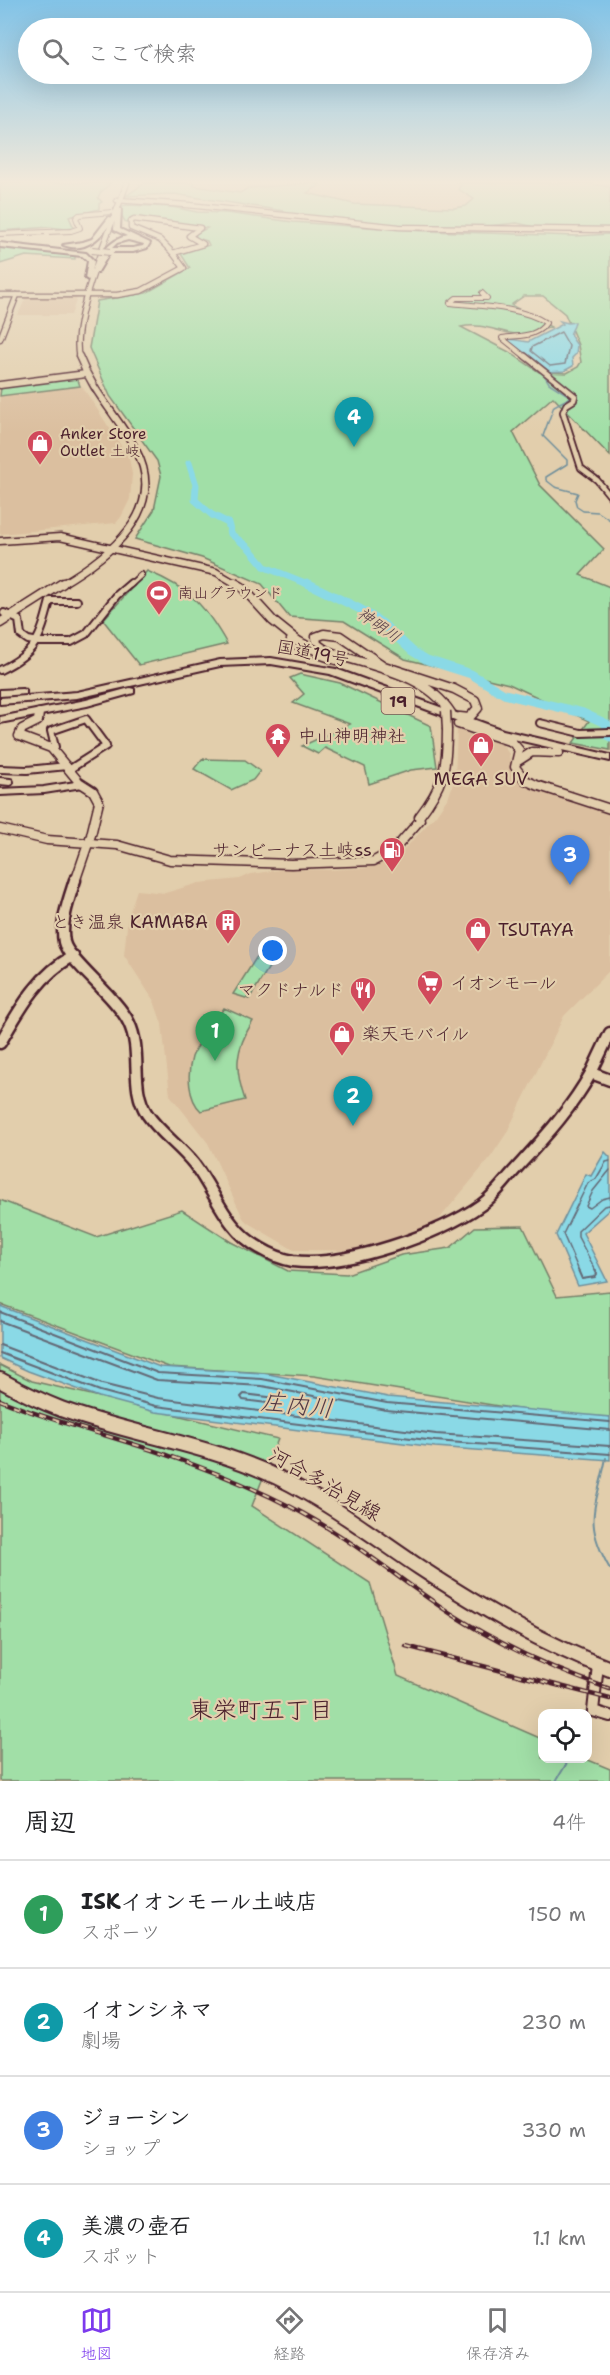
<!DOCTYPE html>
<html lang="ja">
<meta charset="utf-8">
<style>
body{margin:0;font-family:"Shantell Sans","Klee One",sans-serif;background:#f2f2f2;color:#202124}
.controls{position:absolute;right:18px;bottom:18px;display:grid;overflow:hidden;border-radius:12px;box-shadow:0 6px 24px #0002}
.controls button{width:54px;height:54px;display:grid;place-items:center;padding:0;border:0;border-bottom:2px solid #e0e0e0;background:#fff;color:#202124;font:30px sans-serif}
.you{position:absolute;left:273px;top:951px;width:21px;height:21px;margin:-15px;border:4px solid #fff;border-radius:50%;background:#1a73e8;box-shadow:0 0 0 9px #1a73e833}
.badge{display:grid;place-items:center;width:39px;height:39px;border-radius:50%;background:#7c3aed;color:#fff;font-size:20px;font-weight:700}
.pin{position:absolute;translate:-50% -50px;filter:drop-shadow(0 2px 3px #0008)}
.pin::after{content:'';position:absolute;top:32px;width:21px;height:18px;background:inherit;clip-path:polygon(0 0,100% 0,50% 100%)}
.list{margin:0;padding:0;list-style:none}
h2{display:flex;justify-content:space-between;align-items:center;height:78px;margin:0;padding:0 24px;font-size:26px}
h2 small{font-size:20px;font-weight:400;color:#757577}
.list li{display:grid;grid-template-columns:39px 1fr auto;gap:18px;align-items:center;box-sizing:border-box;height:108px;padding:0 24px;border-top:2px solid #e0e0e0}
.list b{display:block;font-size:22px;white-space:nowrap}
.list p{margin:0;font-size:20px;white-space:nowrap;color:#757577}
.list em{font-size:20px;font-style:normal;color:#757577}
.icon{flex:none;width:33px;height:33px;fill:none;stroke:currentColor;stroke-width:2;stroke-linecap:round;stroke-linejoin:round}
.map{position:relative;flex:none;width:610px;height:1781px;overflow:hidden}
.search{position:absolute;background:#fff;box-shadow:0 6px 24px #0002;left:18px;right:18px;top:18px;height:66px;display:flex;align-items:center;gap:15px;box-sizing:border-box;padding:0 21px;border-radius:33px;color:#757577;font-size:22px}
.sheet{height:510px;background:#fff}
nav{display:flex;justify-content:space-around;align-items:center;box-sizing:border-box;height:84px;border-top:2px solid #e0e0e0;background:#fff;font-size:16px;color:#757577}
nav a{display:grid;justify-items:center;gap:3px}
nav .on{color:#7c3aed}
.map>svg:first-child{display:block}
.built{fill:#dbbf9f}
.green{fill:#a1dfa7;stroke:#767f69;stroke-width:1.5;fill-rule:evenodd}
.water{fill:#8ad9e6;stroke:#708f9b;stroke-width:1.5}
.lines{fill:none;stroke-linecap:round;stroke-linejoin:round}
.shore-far1{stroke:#646976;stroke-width:1.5}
.shore{stroke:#646976;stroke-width:2}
.stream-far1{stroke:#708f9b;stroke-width:1.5}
.stream{stroke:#708f9b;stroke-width:2}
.river-far1{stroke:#8ad9e6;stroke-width:7}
.river{stroke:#8ad9e6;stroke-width:9}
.street-far3-casing{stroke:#4a1f2b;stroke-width:6}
.street-far2-casing{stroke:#4a1f2b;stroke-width:8}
.street-far1-casing{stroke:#4a1f2b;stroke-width:10}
.street-casing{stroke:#4a1f2b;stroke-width:14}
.secondary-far4-casing{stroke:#4a1f2b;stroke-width:7}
.secondary-far3-casing{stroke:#4a1f2b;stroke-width:9}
.secondary-far2-casing{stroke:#4a1f2b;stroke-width:11}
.secondary-far1-casing{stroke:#4a1f2b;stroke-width:15}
.secondary-casing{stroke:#4a1f2b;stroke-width:18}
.highway-casing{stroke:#4a1f2b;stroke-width:4}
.street-far3{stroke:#e2ceac;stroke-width:4}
.street-far2{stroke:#e2ceac;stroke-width:4.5}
.street-far1{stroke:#e2ceac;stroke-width:6}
.street{stroke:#e2ceac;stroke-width:10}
.secondary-far4{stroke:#e2ceac;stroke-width:4.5}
.secondary-far3{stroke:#e2ceac;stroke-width:6}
.secondary-far2{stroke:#e2ceac;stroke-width:8}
.secondary-far1{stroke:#e2ceac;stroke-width:10}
.secondary{stroke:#e2ceac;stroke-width:14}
.highway{fill:#e2ceac;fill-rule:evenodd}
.rail-casing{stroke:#4a1f2b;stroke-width:4.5}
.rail{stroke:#e2ceac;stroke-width:2;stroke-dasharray:7;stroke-linecap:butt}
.secondary-bridge-casing{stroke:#4a1f2b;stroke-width:11;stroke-linecap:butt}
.highway-bridge-casing{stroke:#4a1f2b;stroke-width:8;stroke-linecap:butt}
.secondary-bridge{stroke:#e2ceac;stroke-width:8}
.highway-bridge{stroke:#e2ceac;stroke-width:6}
.labels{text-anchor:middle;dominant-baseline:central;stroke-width:4.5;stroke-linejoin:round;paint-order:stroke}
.far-poi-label{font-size:15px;fill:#4a1f2b;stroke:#e2ceac;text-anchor:start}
.far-water-label{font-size:16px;font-style:italic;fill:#543b47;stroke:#e2ceac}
.shield{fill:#e2ceac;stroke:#785452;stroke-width:1.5}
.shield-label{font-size:16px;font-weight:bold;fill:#4a1f2b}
.street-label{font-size:18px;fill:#4a1f2b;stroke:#e2ceac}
.poi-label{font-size:18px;fill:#4a1f2b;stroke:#e2ceac;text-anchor:start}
.near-street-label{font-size:21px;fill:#4a1f2b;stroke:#e2ceac}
.near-water-label{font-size:24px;font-style:italic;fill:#543b47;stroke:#e2ceac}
.near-neighbourhood-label{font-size:24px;fill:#4a1f2b;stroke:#e2ceac}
</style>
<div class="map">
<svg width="610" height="1781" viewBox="0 0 610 1781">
<rect width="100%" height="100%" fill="#e2ceac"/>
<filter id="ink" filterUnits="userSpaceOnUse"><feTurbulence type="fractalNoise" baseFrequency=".0167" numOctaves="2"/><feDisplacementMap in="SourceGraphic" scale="12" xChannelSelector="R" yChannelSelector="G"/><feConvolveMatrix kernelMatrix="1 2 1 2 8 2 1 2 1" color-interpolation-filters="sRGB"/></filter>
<g filter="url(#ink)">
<g class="built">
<polygon points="195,183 300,183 248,188 240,193 193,186"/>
<polygon points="313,183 458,183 461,185 459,189 475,199 466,206 454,208 354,204 306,193 319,185"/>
<polygon points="26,297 73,297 77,298 71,315 18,315"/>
<polygon points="82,386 129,458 132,474 130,499 121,517 116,523 0,534 0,396"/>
<polygon points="457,730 502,744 509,754 512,773 526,785 610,814 610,970 564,1016 506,1134 490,1158 421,1241 392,1251 294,1250 248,1223 243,1218 208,1143 170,1095 162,1024 154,1001 124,955 128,917 137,890 165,893 199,883 240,879 251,874 285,869 327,870 365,868 398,856 436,815 449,796 455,778"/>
</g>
<g class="green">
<polygon points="0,183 111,183 100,193 98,198 102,202 99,204 99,209 69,217 74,228 66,229 49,227 0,231"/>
<polygon points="145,183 195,183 194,186 240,193 248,188 313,183 320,185 307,193 354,204 454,208 466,206 474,199 458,189 461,185 458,183 586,183 610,187 610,230 535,227 517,223 455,229 277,215 284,211 174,194 126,196"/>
<path d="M 127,205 L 172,207 L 197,212 L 226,213 L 293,222 L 424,231 L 576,236 L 610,234 L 610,456 L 553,397 L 513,432 L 540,485 L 604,549 L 580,575 L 610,587 L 610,750 L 573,743 L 589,721 L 509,684 L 405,659 L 344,621 L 289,617 L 262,584 L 202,558 L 135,539 L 154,510 L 161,476 L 157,461 L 110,396 L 89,348 L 97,301 L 146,293 L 190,268 L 181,254 L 209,245 L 207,241 L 197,238 L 195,234 L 207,228 L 139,217 L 130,218 L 129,223 L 126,223 L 122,216 L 122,206 ZM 524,296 L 543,296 L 565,314 L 578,345 L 581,362 L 578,367 L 567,373 L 539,372 L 509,352 L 461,327 C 483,322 501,334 523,335 C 532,335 542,330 551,327 L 511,305 Z"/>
<polygon points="0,248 65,254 75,256 75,259 26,256 0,264"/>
<polygon points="71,379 78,380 80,386 0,396 1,388"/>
<path d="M 147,571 C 189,588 205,605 227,644 L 139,665 L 103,620 Z"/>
<polygon points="300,674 340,683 431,726 437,767 411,770 369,784 365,767 325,748 318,754 302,746 350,724 293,703 304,694 290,678"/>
<polygon points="202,759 245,760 260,771 253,780 231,790 194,769"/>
<polygon points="256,958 271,964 249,999 233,994"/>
<path d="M 224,1008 L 253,1021 C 235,1050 234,1068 245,1100 L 201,1111 C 188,1099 187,1074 192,1057 C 198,1042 215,1022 224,1008 Z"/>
<polygon points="0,1200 96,1237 182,1210 231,1242 288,1271 347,1274 401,1255 450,1248 475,1227 523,1226 557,1296 610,1291 610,1424 314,1376 169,1367 0,1304"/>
<polygon points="0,1365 32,1381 278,1439 252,1506 370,1583 398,1676 542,1739 542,1758 586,1759 610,1769 610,1781 0,1781"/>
</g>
<g class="water">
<path d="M 560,321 L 568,323 L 575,322 C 573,335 565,329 577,345 L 576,354 L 572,358 L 573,366 L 564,371 L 546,372 L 543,367 L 504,338 L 528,342 L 563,324 Z"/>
<polygon points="605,1152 610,1157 610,1209 583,1233 607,1281 578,1286 556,1235 586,1174 591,1176"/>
<polygon points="0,1306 160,1367 263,1373 388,1397 610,1417 610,1460 435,1447 155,1412 99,1397 28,1371 0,1358"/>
</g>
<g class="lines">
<g class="shore-far1">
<polygon points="561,332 569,346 565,364 550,366 531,351 532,347"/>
<polyline points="610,1170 593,1191 586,1206 590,1208 602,1199 610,1197"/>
<polyline points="579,1271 563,1234 588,1183 596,1179 606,1162 610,1161"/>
<polyline points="596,1271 578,1237 578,1231 604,1206 610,1205"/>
</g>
<g class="shore">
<polyline points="578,1270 582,1279 595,1277 597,1274 595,1270"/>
<polyline points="0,1312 158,1373 262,1379 387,1403 610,1422"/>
<polyline points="0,1321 157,1380 262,1386 386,1410 610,1430"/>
<polyline points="0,1345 102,1384 158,1398 436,1434 610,1446"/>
<polyline points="0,1353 100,1391 156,1406 435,1441 610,1454"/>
<polygon points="244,1394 276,1398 278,1402 275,1404 243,1400 241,1397"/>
</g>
<polyline class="stream-far1" points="543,373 549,383 571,397 554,406 543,436 567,460 567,464 546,477 546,480 555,487 578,493 575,500 577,507 583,511 598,512 610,520"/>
<g class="stream">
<path d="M 606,1458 C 596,1509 582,1520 610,1569"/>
<polyline points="586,1714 587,1710"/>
<polyline points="556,1781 570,1758"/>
</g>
<polyline class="river-far1" points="189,463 196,485 195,500 212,515 228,523 231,534 249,548 265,567 310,585"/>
<polyline class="river" points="307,583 360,609 383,624 412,651 427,660 471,674 504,694 583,713 607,724 606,734 610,737"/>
<g class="street-far3-casing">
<g id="street-far3">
<polyline points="0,234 71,231 80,228 76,218 79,215 112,212"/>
<path d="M 482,293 L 487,298 L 456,298 L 450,303 C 477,306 524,307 546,323 C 536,338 518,335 502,338 L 527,358"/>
</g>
</g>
<g class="street-far2-casing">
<g id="street-far2">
<polyline points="525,356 575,396 574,400 566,405 563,412 581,468 597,480 610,496"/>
<polyline points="130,585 141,575"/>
</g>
</g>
<g class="street-far1-casing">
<g id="street-far1">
<polyline points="4,613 19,620 21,635 28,640 39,642 71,642 86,634 117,595 131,583"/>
<path d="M 0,670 C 37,652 40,639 50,601 L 77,601"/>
<polyline points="540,723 581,733 610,732"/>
<polyline points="55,747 51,731 86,719 106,746 70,769"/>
<polyline points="0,769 27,770 67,766"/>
<polyline points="0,781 10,782"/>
<polyline points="0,792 44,790 82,784"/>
</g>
</g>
<g class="street-casing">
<polyline id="street" points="598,1665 593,1711 610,1716"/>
</g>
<g class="secondary-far4-casing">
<g id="secondary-far4">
<polyline points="117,200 188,205 399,227 610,230"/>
<polygon points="134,219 200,228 189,236 203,244 173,253 160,240 131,228 131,221"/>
<polyline points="0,295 117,295 141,291 184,268 173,253"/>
<polyline points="0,339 17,295"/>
<path d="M 79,358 C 69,320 113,223 127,183"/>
</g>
</g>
<g class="secondary-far3-casing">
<g id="secondary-far3">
<polyline points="0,385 86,374"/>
<polyline points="0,541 60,537 216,572 238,585"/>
<path d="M 60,585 C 108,557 169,511 136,450 C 118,416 94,395 79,356"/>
</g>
</g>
<g class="secondary-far2-casing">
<g id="secondary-far2">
<polyline points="235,583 242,587 273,621 298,641"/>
<polyline points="0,623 63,583"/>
<polyline points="291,640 302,648 336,660"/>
<polyline points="39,713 38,721 22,729 19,736 51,748 79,782 93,791 99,802 91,835 75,882"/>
<path d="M 451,713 C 425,672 369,667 327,651 L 317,644 L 316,637 L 324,634 L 340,636 L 384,666 L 454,689 L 475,700 L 478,708 L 469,718 L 460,717"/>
<polyline points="458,724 512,742 519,750 515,767 525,780 536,785 610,809"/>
<polyline points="518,761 532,752 559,753"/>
<path d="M 0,829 L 47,840 L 117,845 L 170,860 L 291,864 L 374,861 L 394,850 L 420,820 L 419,817 C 443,786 447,769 447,730"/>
</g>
</g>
<g class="secondary-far1-casing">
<g id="secondary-far1">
<path d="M 75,880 C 69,899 60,922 64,942 C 68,961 117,997 129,1023 C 143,1052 129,1087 147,1114 C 160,1133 180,1146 194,1164 C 216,1193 226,1230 260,1248 C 270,1254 282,1259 293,1261 C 344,1268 441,1234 481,1205 C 494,1196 503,1183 513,1172 C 542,1140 570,1111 591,1073 L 610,1080"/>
<path d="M 0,1043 C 20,1009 37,976 73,956"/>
<polyline points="591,1073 610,1033"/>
</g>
</g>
<g class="secondary-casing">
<path id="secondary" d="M 0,1380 C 20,1391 40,1401 61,1409 C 132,1435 208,1444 277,1477 C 327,1501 373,1536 419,1567 C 480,1607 541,1643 610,1669"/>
</g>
<g class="highway-casing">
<g id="highway">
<path d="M 118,207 L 121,209 L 120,229 L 150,243 L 147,248 L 133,252 L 110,252 L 98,272 L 94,272 C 98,256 109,240 127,236 L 114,230 L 115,209 ZM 128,240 L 144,244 L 143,246 L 133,248 L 112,248 L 117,243 Z"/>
<path d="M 109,217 L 114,218 C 103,236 86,254 63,245 L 83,242 L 92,239 Z"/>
<polygon points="0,243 86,253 94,261 91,278 88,280 85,278 88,261 82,256 0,247"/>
<polygon points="271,658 336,669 503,730 610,755 610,761 496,735 330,674 271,664 220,666 77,698 0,704 0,698 77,692 220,660"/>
<polygon points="130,688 134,689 134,693 87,706 0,723 0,717 86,700"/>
<polygon points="22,689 26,690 26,694 0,696 0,690"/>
</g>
</g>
<use href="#street-far3" class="street-far3"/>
<use href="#street-far2" class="street-far2"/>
<use href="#street-far1" class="street-far1"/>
<use href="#street" class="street"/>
<use href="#secondary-far4" class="secondary-far4"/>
<use href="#secondary-far3" class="secondary-far3"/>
<use href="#secondary-far2" class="secondary-far2"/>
<use href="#secondary-far1" class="secondary-far1"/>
<use href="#secondary" class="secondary"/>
<use href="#highway" class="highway"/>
<g class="rail-casing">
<g id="rail">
<path d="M 0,1400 C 55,1423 113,1436 169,1456 C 210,1470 252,1487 291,1507 C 348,1536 397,1578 450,1613 C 500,1645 554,1670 610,1689"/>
<polyline points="406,1646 610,1699"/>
</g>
</g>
<use href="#rail" class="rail"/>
<g class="secondary-bridge-casing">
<g id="secondary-bridge">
<polyline points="298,641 317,651"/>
<polyline points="446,711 447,730"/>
</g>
</g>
<g class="highway-bridge-casing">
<polyline id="highway-bridge" points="92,250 110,252"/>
</g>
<use href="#secondary-bridge" class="secondary-bridge"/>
<use href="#highway-bridge" class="highway-bridge"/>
</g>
</g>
<linearGradient id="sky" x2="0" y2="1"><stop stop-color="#82c3e7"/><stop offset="0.42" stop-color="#f2e9da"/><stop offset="1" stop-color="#f2e9da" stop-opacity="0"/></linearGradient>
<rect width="610" height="433" fill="url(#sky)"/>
<defs>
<g id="shop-pin" transform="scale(1.35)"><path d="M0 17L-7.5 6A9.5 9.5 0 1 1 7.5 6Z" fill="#d1495b" stroke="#e2ceac"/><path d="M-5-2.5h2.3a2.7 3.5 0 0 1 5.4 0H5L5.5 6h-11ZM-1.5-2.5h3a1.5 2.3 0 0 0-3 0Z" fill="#fff"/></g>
<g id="stadium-pin" transform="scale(1.35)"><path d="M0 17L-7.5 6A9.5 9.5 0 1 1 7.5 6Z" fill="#d1495b" stroke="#e2ceac"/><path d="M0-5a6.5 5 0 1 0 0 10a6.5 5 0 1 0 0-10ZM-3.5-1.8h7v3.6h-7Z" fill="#fff"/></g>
<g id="temple-pin" transform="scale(1.35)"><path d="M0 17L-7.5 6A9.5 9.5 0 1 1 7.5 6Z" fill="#d1495b" stroke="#e2ceac"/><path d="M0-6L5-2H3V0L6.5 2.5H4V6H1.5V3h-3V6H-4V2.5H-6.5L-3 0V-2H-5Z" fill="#fff"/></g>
<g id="fuel-pin" transform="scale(1.35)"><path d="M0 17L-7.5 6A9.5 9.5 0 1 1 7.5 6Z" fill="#d1495b" stroke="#e2ceac"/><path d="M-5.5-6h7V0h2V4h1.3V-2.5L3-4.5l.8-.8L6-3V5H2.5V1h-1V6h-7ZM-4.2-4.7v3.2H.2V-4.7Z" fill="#fff"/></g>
<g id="building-pin" transform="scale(1.35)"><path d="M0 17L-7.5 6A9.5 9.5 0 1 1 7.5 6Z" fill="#d1495b" stroke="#e2ceac"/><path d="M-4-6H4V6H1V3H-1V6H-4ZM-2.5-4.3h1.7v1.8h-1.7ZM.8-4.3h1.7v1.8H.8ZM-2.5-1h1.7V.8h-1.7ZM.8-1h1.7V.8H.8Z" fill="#fff"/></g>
<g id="supermarket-pin" transform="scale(1.35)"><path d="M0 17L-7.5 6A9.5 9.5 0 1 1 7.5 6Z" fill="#d1495b" stroke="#e2ceac"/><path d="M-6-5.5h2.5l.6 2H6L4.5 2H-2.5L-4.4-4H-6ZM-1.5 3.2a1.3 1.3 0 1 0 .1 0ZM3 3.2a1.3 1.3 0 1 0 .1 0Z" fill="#fff"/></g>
<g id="restaurant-pin" transform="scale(1.35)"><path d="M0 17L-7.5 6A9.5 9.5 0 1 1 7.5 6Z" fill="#d1495b" stroke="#e2ceac"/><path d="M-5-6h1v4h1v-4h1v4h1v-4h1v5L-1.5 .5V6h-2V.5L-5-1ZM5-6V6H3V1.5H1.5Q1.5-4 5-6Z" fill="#fff"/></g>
</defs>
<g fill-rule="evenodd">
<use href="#shop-pin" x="40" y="443"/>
<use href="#stadium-pin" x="159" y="593"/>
<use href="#temple-pin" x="278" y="736"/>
<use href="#shop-pin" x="481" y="745"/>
<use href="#fuel-pin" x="392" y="850"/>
<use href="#building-pin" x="228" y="922"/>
<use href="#shop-pin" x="478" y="930"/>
<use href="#supermarket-pin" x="430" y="983"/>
<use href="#restaurant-pin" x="363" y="990"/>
<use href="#shop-pin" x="342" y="1034"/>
</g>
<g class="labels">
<g class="far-poi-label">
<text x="60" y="434">Anker Store<tspan x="60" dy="17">Outlet 土岐</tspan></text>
<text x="178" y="593">南山グラウンド</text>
</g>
<g class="far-water-label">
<text transform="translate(379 625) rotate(35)">神明川</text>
</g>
<rect class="shield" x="381.5" y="688" width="33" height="26" rx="4.5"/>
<g class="shield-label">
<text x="398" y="701">19</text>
</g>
<g class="street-label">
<text transform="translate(313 653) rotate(11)">国道19号</text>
</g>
<g class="poi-label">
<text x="298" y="736">中山神明神社</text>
<text x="481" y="779" text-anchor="middle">MEGA SUV</text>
<text x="372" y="850" text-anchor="end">サンビーナス土岐ss</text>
<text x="208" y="922" text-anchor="end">とき温泉 KAMABA</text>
<text x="498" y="930">TSUTAYA</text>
<text x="450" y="983">イオンモール</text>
<text x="344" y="990" text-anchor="end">マクドナルド</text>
<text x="362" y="1034">楽天モバイル</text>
</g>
<g class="near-street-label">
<text transform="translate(325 1484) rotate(30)">河合多治見線</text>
</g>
<g class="near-water-label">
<text transform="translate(297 1405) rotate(6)">庄内川</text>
</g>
<g class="near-neighbourhood-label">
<text x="261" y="1710">東栄町五丁目</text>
</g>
</g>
</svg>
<div class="controls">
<button><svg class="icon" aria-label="locate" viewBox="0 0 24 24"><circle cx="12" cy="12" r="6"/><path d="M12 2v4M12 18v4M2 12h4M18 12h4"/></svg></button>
</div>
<div class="you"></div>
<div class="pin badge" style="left:215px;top:1061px;background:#2e9e5b">1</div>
<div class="pin badge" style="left:353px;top:1126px;background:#0f9aa8">2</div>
<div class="pin badge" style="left:570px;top:885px;background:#3f7fe0">3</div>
<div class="pin badge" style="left:354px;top:447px;background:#0f9aa8">4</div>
<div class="search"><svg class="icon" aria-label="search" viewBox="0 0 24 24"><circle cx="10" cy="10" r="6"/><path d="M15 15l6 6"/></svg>ここで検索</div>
</div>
<section class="sheet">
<h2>周辺<small>4件</small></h2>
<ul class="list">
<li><span class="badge" style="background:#2e9e5b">1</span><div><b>ISKイオンモール土岐店</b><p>スポーツ</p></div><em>150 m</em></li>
<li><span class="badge" style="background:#0f9aa8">2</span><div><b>イオンシネマ</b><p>劇場</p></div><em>230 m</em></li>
<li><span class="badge" style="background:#3f7fe0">3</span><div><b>ジョーシン</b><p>ショップ</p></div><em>330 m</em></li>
<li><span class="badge" style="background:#0f9aa8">4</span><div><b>美濃の壺石</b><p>スポット</p></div><em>1.1 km</em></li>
</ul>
</section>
<nav>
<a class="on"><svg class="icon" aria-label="map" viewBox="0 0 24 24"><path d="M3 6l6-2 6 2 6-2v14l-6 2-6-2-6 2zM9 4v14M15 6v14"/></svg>地図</a>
<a><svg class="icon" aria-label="directions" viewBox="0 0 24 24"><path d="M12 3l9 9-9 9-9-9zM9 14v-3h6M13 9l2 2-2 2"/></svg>経路</a>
<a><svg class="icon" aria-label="saved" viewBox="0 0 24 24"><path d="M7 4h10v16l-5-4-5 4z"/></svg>保存済み</a>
</nav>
